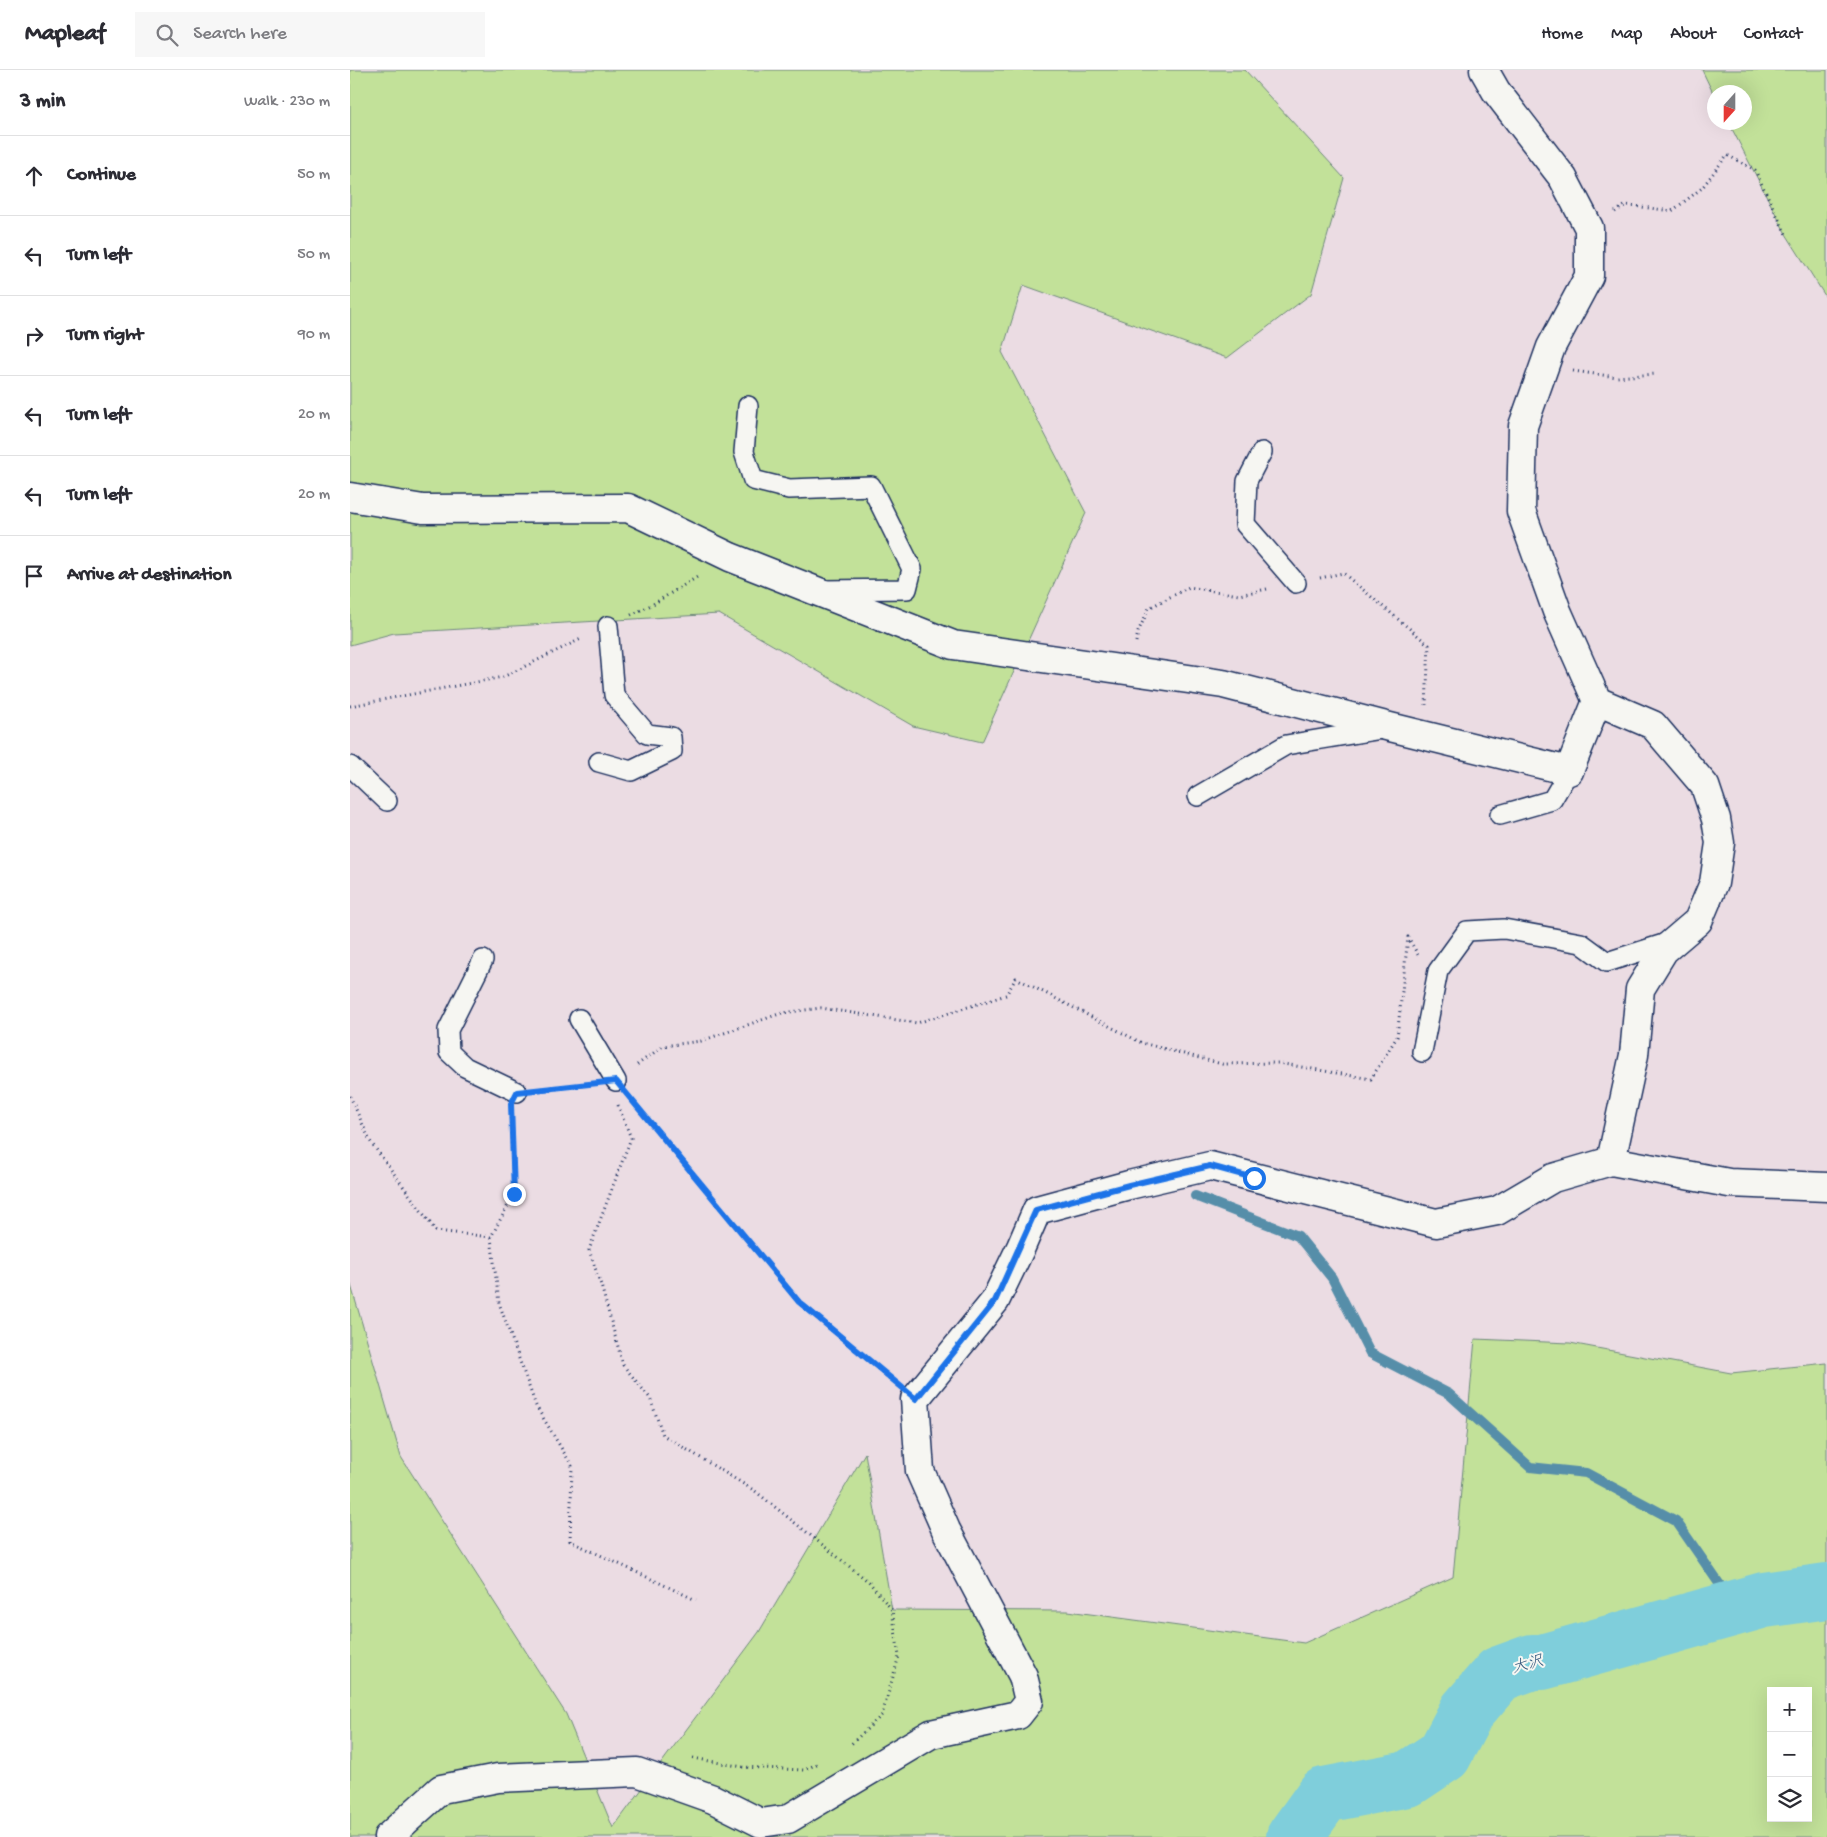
<!DOCTYPE html>
<meta charset="utf-8">
<style>
body{margin:0;font-family:"Gochi Hand","Klee One",sans-serif;background:#f7f7f7;color:#2b2b33}
.controls{position:absolute;right:15px;bottom:15px;display:grid;overflow:hidden;border-radius:0px;box-shadow:0 5px 20px #0002}
.controls button{width:45px;height:45px;display:grid;place-items:center;padding:0;border:0;border-bottom:1px solid #e1e1e2;background:#fff;color:#2b2b33;font:25px sans-serif}
.compass{position:absolute;left:1357px;top:15px;width:45px;height:45px;border-radius:50%;background:#fff;box-shadow:0 5px 20px #0002;rotate:201deg}
.stop{position:absolute;width:15px;height:15px;margin:-11px;border:4px solid #1a73e8;border-radius:50%;background:#fff}
.stop.end{background:#1a73e8;border-color:#fff;box-shadow:0 1px 5px #0008}
.list{margin:0;padding:0;list-style:none}
h2{display:flex;justify-content:space-between;align-items:center;height:65px;margin:0;padding:0 20px;font-size:21px}
h2 small{font-size:16px;font-weight:400;color:#7c7c81}
.list li{display:grid;grid-template-columns:32px 1fr auto;gap:15px;align-items:center;box-sizing:border-box;height:80px;padding:0 20px;border-top:1px solid #e1e1e2}
.list b{display:block;font-size:19px;white-space:nowrap}
.list em{font-size:16px;font-style:normal;color:#7c7c81}
.icon{flex:none;width:28px;height:28px;fill:none;stroke:currentColor;stroke-width:2;stroke-linecap:round;stroke-linejoin:round}
.map{position:relative;flex:none;width:1477px;height:1767px;overflow:hidden}
header{display:flex;align-items:center;gap:30px;box-sizing:border-box;height:70px;padding:0 25px;background:#fff;border-bottom:1px solid #e1e1e2}
header strong{font-size:24px}
nav{display:flex;gap:28px;margin-inline-start:auto;font-size:18px}
.search{width:350px;height:45px;background:#f7f7f7;display:flex;align-items:center;gap:12px;box-sizing:border-box;padding:0 18px;border-radius:0px;color:#7c7c81;font-size:19px}
main{display:flex}
aside{flex:1;background:#fff}
.map>svg:first-child{display:block}
.green{fill:#c2e199;stroke:#6e887c;fill-rule:evenodd}
.lines{fill:none;stroke-linecap:round;stroke-linejoin:round}
.stream{stroke:#578ea9;stroke-width:10}
.river{stroke:#7fcedb;stroke-width:56}
.service-casing{stroke:#1b2f5e;stroke-width:22}
.minor-casing{stroke:#1b2f5e;stroke-width:31}
.path{stroke:#1b2f5e;stroke-width:3;stroke-dasharray:1 4;stroke-linecap:butt}
.service{stroke:#f6f6f2;stroke-width:19}
.minor{stroke:#f6f6f2;stroke-width:28}
.route{stroke:#1a73e8;stroke-width:6}
.labels{text-anchor:middle;dominant-baseline:central;stroke-width:4;stroke-linejoin:round;paint-order:stroke}
.water-label{font-size:16px;font-style:italic;fill:#34577d;stroke:#f6f6f2}
</style>
<header>
<strong>Mapleaf</strong>
<div class="search"><svg class="icon" aria-label="search" viewBox="0 0 24 24"><circle cx="10" cy="10" r="6"/><path d="M15 15l6 6"/></svg>Search here</div>
<nav><a>Home</a><a>Map</a><a>About</a><a>Contact</a></nav>
</header>
<main>
<aside>
<h2>3 min<small>Walk · 230 m</small></h2>
<ul class="list">
<li><svg class="icon" aria-label="ahead" viewBox="0 0 24 24"><path d="M12 20V5M6 11l6-6 6 6"/></svg><div><b>Continue</b></div><em>50 m</em></li>
<li><svg class="icon" aria-label="left" viewBox="0 0 24 24"><path d="M17 20v-9H6M10 6l-5 5 5 5"/></svg><div><b>Turn left</b></div><em>50 m</em></li>
<li><svg class="icon" aria-label="right" viewBox="0 0 24 24"><path d="M7 20v-9h11M14 6l5 5-5 5"/></svg><div><b>Turn right</b></div><em>90 m</em></li>
<li><svg class="icon" aria-label="left" viewBox="0 0 24 24"><path d="M17 20v-9H6M10 6l-5 5 5 5"/></svg><div><b>Turn left</b></div><em>20 m</em></li>
<li><svg class="icon" aria-label="left" viewBox="0 0 24 24"><path d="M17 20v-9H6M10 6l-5 5 5 5"/></svg><div><b>Turn left</b></div><em>20 m</em></li>
<li><svg class="icon" aria-label="arrive" viewBox="0 0 24 24"><path d="M6 21V4h12l-3 4 3 4H6"/></svg><div><b>Arrive at destination</b></div></li>
</ul>
</aside>
<div class="map">
<svg width="1477" height="1767" viewBox="0 0 1477 1767">
<rect width="100%" height="100%" fill="#ebdce3"/>
<filter id="ink" filterUnits="userSpaceOnUse"><feTurbulence type="fractalNoise" baseFrequency=".02" numOctaves="2"/><feDisplacementMap in="SourceGraphic" scale="10" xChannelSelector="R" yChannelSelector="G"/><feConvolveMatrix kernelMatrix="1 2 1 2 8 2 1 2 1" color-interpolation-filters="sRGB"/></filter>
<g filter="url(#ink)">
<g class="green">
<polygon points="0,0 895,0 994,108 961,224 877,288 673,215 652,282 736,443 632,672 563,656 369,544 44,563 0,575"/>
<polygon points="1352,0 1477,0 1477,229 1436,164 1379,53 1394,52 1394,22 1364,22 1364,25"/>
<path d="M 0,1212 L 51,1387 L 216,1644 L 263,1758 L 409,1562 L 515,1383 L 542,1540 L 718,1541 L 954,1573 L 1103,1507 L 1125,1269 L 1220,1273 L 1381,1303 L 1477,1293 L 1477,1767 L 0,1767 ZM 1421,1621 L 1458,1621 L 1458,1748 L 1421,1748 Z"/>
</g>
<g class="lines">
<polyline class="stream" points="845,1126 948,1166 982,1208 1020,1283 1099,1324 1180,1397 1236,1403 1326,1451 1386,1538"/>
<polyline class="river" points="944,1767 974,1725 1058,1709 1094,1685 1117,1641 1149,1604 1182,1592 1192,1592 1414,1530 1477,1521"/>
<g class="service-casing">
<g id="service">
<polyline points="398,336 394,382 403,410 439,419 521,416 562,499 557,519 474,520"/>
<polyline points="912,382 897,411 895,454 946,513"/>
<polyline points="249,692 281,701 322,681 321,667 297,664 264,625 258,556"/>
<polyline points="0,696 37,731"/>
<polyline points="848,726 936,675 1032,659"/>
<polyline points="1150,745 1202,730 1219,701"/>
<polyline points="133,890 98,960 99,982 115,997 167,1022"/>
<polyline points="229,949 266,1011"/>
<polyline points="1072,982 1088,901 1117,861 1154,859 1231,873 1257,892 1323,871"/>
</g>
</g>
<g class="minor-casing">
<g id="minor">
<polyline points="1134,0 1146,21 1213,108 1239,158 1239,206 1201,277 1173,356 1171,441 1207,541 1247,631 1303,655 1355,716 1366,749 1370,773 1364,813 1348,851 1314,880 1290,919 1284,985 1261,1091"/>
<polyline points="0,427 73,439 278,438 380,487 603,575 873,614 1040,657 1219,701 1247,631"/>
<polyline points="38,1767 91,1719 148,1708 287,1702 363,1729 411,1753 438,1749 581,1664 668,1645 679,1631 673,1606 596,1460 570,1401 565,1329 645,1231 671,1177 687,1140 779,1115 860,1096 1086,1153 1147,1141 1203,1108 1261,1091 1379,1113 1477,1117"/>
</g>
</g>
<g class="path">
<polyline points="1265,142 1276,135 1322,141 1352,118 1377,85 1405,100 1436,164"/>
<polyline points="1223,301 1267,307 1306,304"/>
<polyline points="970,508 993,503 1079,575 1076,635"/>
<polyline points="281,545 303,534 349,506"/>
<polyline points="786,572 788,562 799,538 839,517 889,525 917,519"/>
<polyline points="0,636 153,607 233,568"/>
<polyline points="287,995 313,976 351,971 432,943 471,938 567,953 656,925 666,908 792,973 872,994 928,993 1021,1009 1047,967 1058,867 1068,885"/>
<polyline points="191,1019 239,1014"/>
<polyline points="0,1026 20,1071 86,1161 141,1167 164,1124 161,1045"/>
<polyline points="282,1030 449,1232 542,1310"/>
<polyline points="268,1035 281,1068 239,1180 251,1215 273,1295 300,1328 313,1365 405,1421 519,1512 542,1540 549,1586 532,1645 500,1675"/>
<polyline points="141,1167 149,1233 186,1336 222,1396 220,1471 346,1530"/>
<polyline points="343,1688 393,1697 454,1700 469,1693"/>
</g>
<use href="#service" class="service"/>
<use href="#minor" class="minor"/>
</g>
</g>
<g class="lines" filter="url(#ink)">
<polyline class="route" points="164,1124 161,1034 167,1022 266,1011 449,1232 566,1329 645,1231 686,1140 779,1115 860,1096 904,1108"/>
</g>
<g class="labels">
<g class="water-label">
<text transform="translate(1178 1596) rotate(-15)">大沢</text>
</g>
</g>
</svg>
<div class="controls">
<button>+</button>
<button>−</button>
<button><svg class="icon" aria-label="layers" viewBox="0 0 24 24"><path d="M12 4l9 5-9 5-9-5zM3 14l9 5 9-5"/></svg></button>
</div>
<svg class="compass" viewBox="-18 -18 36 36"><path d="M0-13l5 13h-10z" fill="#e53935"/><path d="M0 13l5-13h-10z" fill="#7c7c81"/></svg>
<div class="stop" style="left:904px;top:1108px"></div>
<div class="stop end" style="left:164px;top:1124px"></div>
</div>
</main>
